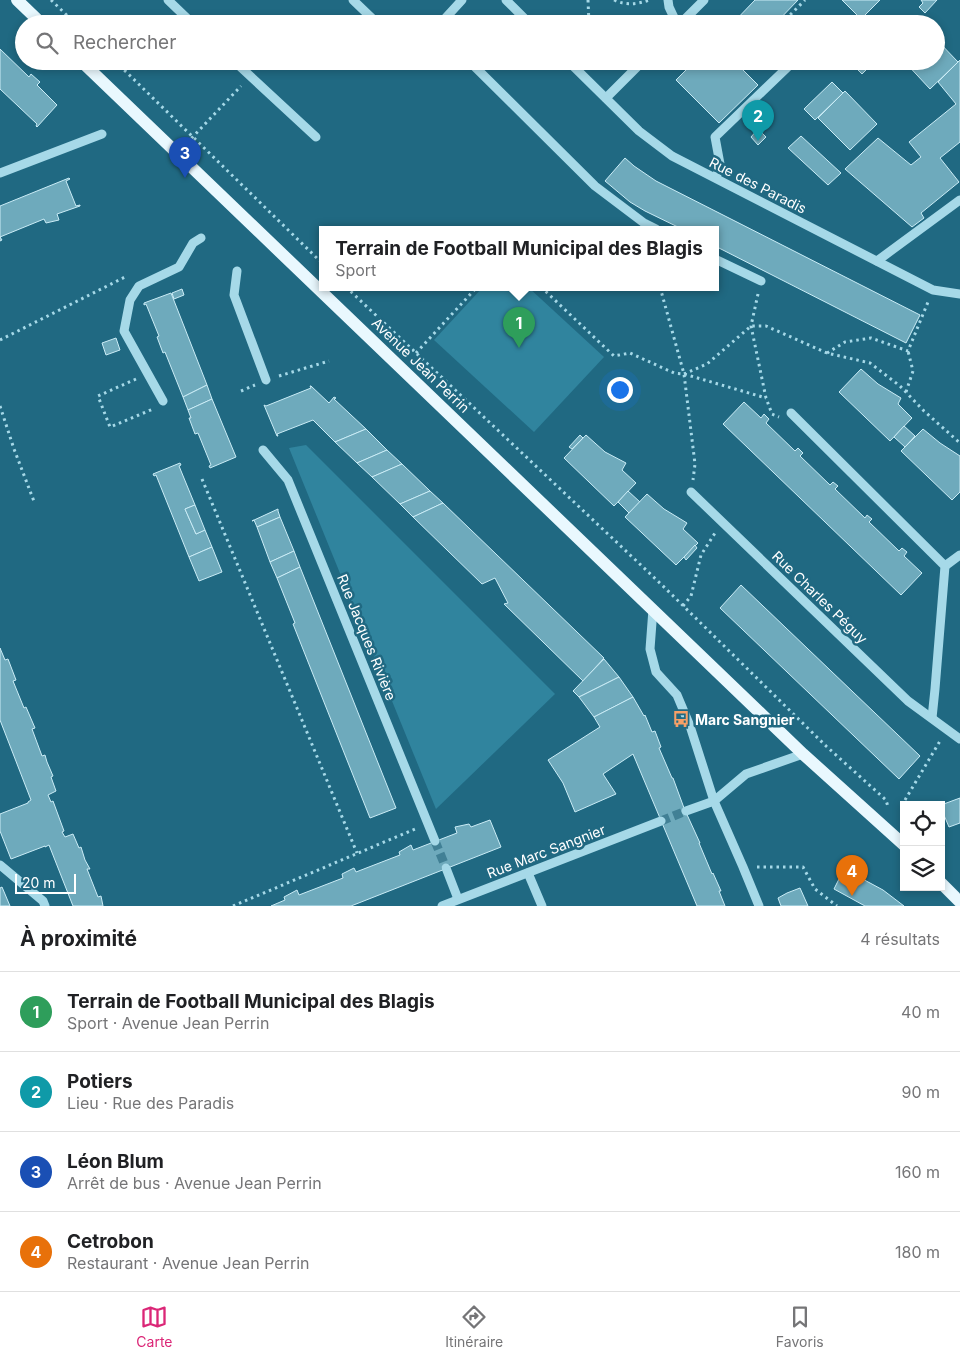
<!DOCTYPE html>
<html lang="fr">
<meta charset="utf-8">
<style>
body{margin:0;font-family:Inter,sans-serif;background:#f2f2f2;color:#202124}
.controls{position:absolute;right:15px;bottom:15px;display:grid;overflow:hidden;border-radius:0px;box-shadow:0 2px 8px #0003}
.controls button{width:45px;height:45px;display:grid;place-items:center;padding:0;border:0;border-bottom:1px solid #e0e0e0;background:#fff;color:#202124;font:25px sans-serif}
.scale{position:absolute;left:15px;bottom:12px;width:61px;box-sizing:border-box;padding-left:5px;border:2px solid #fff;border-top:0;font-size:14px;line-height:18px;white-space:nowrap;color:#fff;-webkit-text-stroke:4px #206982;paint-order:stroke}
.you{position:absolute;left:619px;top:389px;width:18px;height:18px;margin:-12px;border:4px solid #fff;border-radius:50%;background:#1a73e8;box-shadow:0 0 0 8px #1a73e833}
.badge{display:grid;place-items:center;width:32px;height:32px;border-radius:50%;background:#db2777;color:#fff;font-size:16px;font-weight:700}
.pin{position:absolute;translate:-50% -41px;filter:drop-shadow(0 1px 2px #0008)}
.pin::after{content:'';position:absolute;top:26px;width:18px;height:15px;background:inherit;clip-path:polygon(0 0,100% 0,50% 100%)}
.popup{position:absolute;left:319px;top:226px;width:400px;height:65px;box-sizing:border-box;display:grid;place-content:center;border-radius:0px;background:#fff;filter:drop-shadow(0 1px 4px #0005);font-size:16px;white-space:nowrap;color:#757577}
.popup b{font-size:19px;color:#202124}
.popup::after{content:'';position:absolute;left:50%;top:100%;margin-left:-10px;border:10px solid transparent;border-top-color:#fff}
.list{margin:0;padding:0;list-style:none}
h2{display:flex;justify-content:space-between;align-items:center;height:65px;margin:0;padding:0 20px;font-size:21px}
h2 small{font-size:16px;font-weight:400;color:#757577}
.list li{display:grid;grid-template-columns:32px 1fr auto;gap:15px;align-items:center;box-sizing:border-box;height:80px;padding:0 20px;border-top:1px solid #e0e0e0}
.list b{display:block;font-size:19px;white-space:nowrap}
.list p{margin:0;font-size:16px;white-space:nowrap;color:#757577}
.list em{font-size:16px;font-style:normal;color:#757577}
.icon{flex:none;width:28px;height:28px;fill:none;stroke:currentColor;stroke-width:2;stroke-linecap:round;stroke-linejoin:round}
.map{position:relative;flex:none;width:960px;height:906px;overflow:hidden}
.search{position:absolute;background:#fff;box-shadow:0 2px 8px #0003;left:15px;right:15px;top:15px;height:55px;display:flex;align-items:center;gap:12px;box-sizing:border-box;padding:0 18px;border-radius:28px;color:#757577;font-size:19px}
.sheet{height:385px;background:#fff}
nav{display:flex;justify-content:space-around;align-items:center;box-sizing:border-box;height:70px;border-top:1px solid #e0e0e0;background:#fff;font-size:14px;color:#757577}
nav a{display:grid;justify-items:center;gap:2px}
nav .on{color:#db2777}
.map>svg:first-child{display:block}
.green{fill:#30849e}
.building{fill:#6eaabc;stroke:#caecf6}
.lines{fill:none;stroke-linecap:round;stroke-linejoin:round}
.minor-tunnel{stroke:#418095;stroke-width:9;stroke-dasharray:9 4.5;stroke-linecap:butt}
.path{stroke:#a6d9e8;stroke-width:3;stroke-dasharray:2.5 4;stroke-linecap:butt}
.minor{stroke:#a6d9e8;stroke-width:9}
.major{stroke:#e9f8fe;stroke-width:12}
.labels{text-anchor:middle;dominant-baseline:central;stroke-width:5;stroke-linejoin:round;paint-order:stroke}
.street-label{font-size:14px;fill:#fff;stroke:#206982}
.poi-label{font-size:14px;font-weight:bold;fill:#fff;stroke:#206982;text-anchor:start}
</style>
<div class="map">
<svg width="960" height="906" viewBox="0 0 960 906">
<rect width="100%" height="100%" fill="#206982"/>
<g class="green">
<polygon points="483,287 528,287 604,357 534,432 434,340"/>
<polygon points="306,445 555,694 436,809 289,448"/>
</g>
<g class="building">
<polygon points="755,0 798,0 775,24 732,24"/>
<polygon points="842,0 880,0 861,19"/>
<polygon points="921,0 937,0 925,13 919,7 923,3"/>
<polygon points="902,16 910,24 894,24"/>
<polygon points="936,39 958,62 930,89 904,61 936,61"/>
<polygon points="0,49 29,77 31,74 40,82 37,85 57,105 37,127 36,126 37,124 0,89"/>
<polygon points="960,60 960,142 940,158 959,182 921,213 924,218 912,227 845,169 878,138 911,165 921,157 909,142 956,104 938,82"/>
<polygon points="695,61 737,61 736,63 758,85 719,123 676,80"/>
<polygon points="849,61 875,61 862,74"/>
<polygon points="832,82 843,93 815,120 804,109"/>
<polygon points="845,91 877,124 850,150 818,118"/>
<polygon points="758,129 766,137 758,145 751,137"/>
<polygon points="801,136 841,173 828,185 788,148"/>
<polygon points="625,158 634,166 656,181 920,315 906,343 715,246 715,229 682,229 645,211 630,202 605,181"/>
<polygon points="69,178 70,179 66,181 76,206 80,205 80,206 57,214 59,220 46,223 44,219 0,237 2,240 0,241 0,206"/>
<polygon points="182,289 184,295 174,299 172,293"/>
<polygon points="171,293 207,385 183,397 165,352 163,353 157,337 159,336 146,304 144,305 144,303"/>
<polygon points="116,338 120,350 106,355 102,343"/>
<polygon points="861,369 878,384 901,398 898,404 912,418 890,441 839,392"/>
<polygon points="207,385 212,399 188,410 183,397"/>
<polygon points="310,386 311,386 329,403 334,397 336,398 334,399 366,429 335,442 313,420 277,434 278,436 277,436 264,405 266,406 311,388"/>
<polygon points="212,399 236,457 210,468 209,466 211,465 198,433 195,434 189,418 191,418 188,410"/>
<polygon points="744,402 761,418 764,414 769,419 766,423 795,451 798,448 803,453 800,456 830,485 833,482 838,486 835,489 865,518 867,515 872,519 869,522 899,551 902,548 907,552 904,556 922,573 901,595 723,424"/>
<polygon points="904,426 915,436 905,447 894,437"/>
<polygon points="366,429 387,450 357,463 335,442"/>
<polygon points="923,429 940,443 960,456 960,492 952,500 901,451"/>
<polygon points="580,435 583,438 572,449 569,447"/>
<polygon points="586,435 605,452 626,463 622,470 636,483 614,506 564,458"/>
<polygon points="387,450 402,464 372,477 357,463"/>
<polygon points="180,463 181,465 179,466 195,505 185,509 196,534 205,530 212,547 189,557 156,475 154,476 153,474"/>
<polygon points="402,464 430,491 400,504 372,477"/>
<polygon points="430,491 443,503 413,517 400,504"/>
<polygon points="628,491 640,502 629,513 618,502"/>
<polygon points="647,494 664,509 687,523 683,529 698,543 676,565 625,517"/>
<polygon points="443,503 604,658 583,681 504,604 508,603 495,578 482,584 413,517"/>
<polygon points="195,505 205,530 196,534 185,509"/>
<polygon points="278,509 278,511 280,517 257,527 254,520 252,521"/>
<polygon points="280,517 294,551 270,562 257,527"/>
<polygon points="695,545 697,548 686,560 684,557"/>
<polygon points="212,547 222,572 199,581 189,557"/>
<polygon points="294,551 300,567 277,578 270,562"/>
<polygon points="300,567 396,808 370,818 293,624 295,623 277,578"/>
<polygon points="741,585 920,756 899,779 720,608"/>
<polygon points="0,648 5,660 8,659 16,680 13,681 24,708 26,707 35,728 32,729 42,756 45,755 47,762 53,776 51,777 56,791 48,795 51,802 53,801 64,831 62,832 65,837 73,834 79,848 81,847 85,860 90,869 87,869 98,897 101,896 103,906 73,906 49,845 45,847 45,846 11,859 0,831 0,814 28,803 28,802 31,800 0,720"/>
<polygon points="604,659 619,677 579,697 573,691"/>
<polygon points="619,677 633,697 594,717 579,697"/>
<polygon points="633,697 644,716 645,715 652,732 655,731 661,747 659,748 672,778 673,778 684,808 700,843 699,843 712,874 713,873 721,891 719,891 725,906 697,906 633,754 603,774 616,794 575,812 563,783 548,760 600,727 594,717"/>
<polygon points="960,798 960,823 949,827 941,808 941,805"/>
<polygon points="490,820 501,847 351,906 271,906 285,900 284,897 297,890 299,895 343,878 342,874 354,868 356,872 400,855 399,852 411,845 413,850 457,833 455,827 469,824 471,827"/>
<polygon points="844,869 883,890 904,906 865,906 834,889"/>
<polygon points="2,887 10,906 0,906 0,888"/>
<polygon points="800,888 808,906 781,906 778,898 787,893"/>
</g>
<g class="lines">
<g class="minor-tunnel">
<polyline points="661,821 686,811"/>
<polyline points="435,841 446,868"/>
</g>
<g class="path">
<polyline points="51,0 76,24"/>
<polyline points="588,0 589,24"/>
<path d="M 614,0 C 627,6 637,4 650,0"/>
<polyline points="781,24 805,0"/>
<polyline points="115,61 323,264"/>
<polyline points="763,61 764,71"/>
<polyline points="187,143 241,86"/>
<polyline points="346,287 662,585 826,746 886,800 888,807"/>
<polyline points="541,287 614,356 630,353 674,373 684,374 766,398"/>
<polyline points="660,287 684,374 695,464 693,480"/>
<polyline points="758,294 751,326 766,398 772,414 779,417"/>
<polyline points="0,340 125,277 127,278"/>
<polyline points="416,353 477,287"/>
<polyline points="827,353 845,342 871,338 908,351 928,302"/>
<polyline points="684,374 707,364 751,326 766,326 827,353 870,363 900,386 924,411 960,443"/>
<polyline points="279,376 329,361"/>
<polyline points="136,379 98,396 110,427 153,409"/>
<polyline points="241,391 255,385"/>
<polyline points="906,392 913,371 908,351"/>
<polyline points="0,406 14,449 35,504"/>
<polyline points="202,479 357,853"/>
<polyline points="683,606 691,596 701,555 715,533"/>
<polyline points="905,800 940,741"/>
<polyline points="757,867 803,867 815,889 837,906"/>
<polyline points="233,906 415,829"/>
</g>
<g class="minor">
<polyline points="168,0 193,24"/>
<polyline points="353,0 378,24"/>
<polyline points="506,0 530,24"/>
<polyline points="668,0 669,7 677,24"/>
<polyline points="440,24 462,0"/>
<polyline points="680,24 704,0"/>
<polyline points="834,24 835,23"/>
<polyline points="234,61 316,137"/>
<polyline points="469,61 595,186 644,223 656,229"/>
<polyline points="568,61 639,131 672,156 933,290 960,294"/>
<polyline points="606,98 643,61"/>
<polyline points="0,173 102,134"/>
<polyline points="716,178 720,164 715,137 794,61"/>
<polyline points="715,259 761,281"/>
<polyline points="877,261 960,200"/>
<polyline points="237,271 234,295 266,380"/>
<polyline points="163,401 124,331 130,300 139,286 179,267 193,243 201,238"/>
<polyline points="791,413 945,566 935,689 932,718"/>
<polyline points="263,450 288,480 435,841"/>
<polyline points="691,492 908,701 960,739"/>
<polyline points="945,566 960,555"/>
<polyline points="653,609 650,649 656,672 677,695 690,726 714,801 743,867 759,906"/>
<polyline points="686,811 714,801 746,774 803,754"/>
<polyline points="0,865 43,901 45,906"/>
<polyline points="446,868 458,899"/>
<polyline points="528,873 542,906"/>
<polyline points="442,906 661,821"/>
</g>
<g class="major">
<polyline points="17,0 42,24"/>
<polyline points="81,61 803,754 904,845"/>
<polyline points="941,883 960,902"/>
</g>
</g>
<defs>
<g id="bus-bare" transform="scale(1.35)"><path d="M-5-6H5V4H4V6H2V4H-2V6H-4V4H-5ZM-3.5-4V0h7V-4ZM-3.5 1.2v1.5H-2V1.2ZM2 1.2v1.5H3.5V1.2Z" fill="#f6a067" stroke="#206982" stroke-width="2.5" paint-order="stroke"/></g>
</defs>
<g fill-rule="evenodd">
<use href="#bus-bare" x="681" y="719"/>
</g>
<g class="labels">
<g class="street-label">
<text transform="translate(758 185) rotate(27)">Rue des Paradis</text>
<text transform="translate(421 365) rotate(44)">Avenue Jean Perrin</text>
<text transform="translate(820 597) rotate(44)">Rue Charles Péguy</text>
<text transform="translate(367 637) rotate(68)">Rue Jacques Rivière</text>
<text transform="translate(546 851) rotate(-21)">Rue Marc Sangnier</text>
</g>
<g class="poi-label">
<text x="695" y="719">Marc Sangnier</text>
</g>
</g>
</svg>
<div class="controls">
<button><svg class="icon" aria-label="locate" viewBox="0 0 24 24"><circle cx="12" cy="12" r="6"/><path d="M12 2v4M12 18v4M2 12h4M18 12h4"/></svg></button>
<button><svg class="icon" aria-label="layers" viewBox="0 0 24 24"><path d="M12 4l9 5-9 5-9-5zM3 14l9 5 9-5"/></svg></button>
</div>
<div class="scale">20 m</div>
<div class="you"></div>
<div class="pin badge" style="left:519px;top:348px;background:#2e9e5b">1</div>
<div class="popup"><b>Terrain de Football Municipal des Blagis</b>Sport</div>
<div class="pin badge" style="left:758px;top:141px;background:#0f9aa8">2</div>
<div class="pin badge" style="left:185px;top:178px;background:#1a4fb4">3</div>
<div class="pin badge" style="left:852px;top:896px;background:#e8710a">4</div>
<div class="search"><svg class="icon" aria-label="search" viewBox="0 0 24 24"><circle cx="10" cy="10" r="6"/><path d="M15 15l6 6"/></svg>Rechercher</div>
</div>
<section class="sheet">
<h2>À proximité<small>4 résultats</small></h2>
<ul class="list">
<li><span class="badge" style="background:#2e9e5b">1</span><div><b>Terrain de Football Municipal des Blagis</b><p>Sport · Avenue Jean Perrin</p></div><em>40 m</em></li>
<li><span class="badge" style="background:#0f9aa8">2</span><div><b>Potiers</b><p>Lieu · Rue des Paradis</p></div><em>90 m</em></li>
<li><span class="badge" style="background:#1a4fb4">3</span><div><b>Léon Blum</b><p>Arrêt de bus · Avenue Jean Perrin</p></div><em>160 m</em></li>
<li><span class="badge" style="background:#e8710a">4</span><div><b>Cetrobon</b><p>Restaurant · Avenue Jean Perrin</p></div><em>180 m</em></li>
</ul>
</section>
<nav>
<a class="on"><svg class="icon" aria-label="map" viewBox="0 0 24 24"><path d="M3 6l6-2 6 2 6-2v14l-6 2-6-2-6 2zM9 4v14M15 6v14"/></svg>Carte</a>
<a><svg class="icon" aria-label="directions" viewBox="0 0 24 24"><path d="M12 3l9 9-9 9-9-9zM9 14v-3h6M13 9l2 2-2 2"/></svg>Itinéraire</a>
<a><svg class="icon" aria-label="saved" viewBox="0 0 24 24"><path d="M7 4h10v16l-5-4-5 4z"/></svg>Favoris</a>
</nav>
